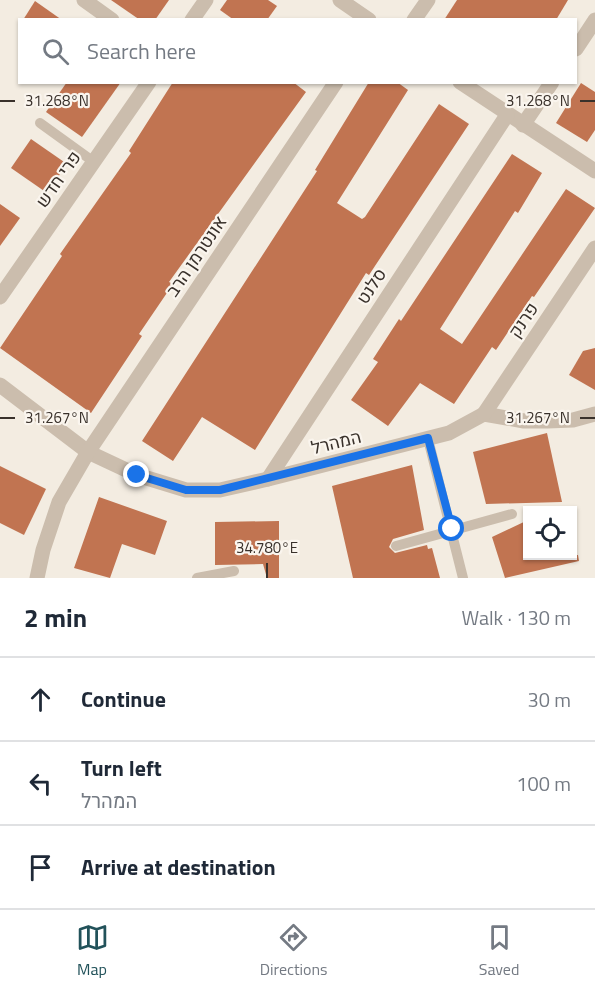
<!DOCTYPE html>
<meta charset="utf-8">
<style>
body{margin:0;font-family:"Titillium Web",Heebo,sans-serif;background:#f6f6f7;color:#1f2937}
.controls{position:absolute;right:18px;bottom:18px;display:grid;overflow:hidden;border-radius:0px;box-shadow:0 2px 4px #0004}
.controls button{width:54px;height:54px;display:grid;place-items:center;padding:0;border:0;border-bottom:2px solid #e0e1e3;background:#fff;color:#1f2937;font:30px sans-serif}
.stop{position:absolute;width:18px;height:18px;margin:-14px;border:4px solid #1a73e8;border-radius:50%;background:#fff}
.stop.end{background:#1a73e8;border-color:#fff;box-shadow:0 2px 6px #0008}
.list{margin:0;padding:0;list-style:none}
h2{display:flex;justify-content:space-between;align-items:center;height:78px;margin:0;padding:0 24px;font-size:26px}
h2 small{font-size:20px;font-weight:400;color:#747a83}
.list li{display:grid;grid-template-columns:39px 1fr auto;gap:18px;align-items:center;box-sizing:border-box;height:84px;padding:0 24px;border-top:2px solid #e0e1e3}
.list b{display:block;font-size:22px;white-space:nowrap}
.list p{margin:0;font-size:20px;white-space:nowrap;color:#747a83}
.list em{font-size:20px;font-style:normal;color:#747a83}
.icon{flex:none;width:33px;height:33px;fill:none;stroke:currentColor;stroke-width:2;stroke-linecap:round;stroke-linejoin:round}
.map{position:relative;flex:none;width:595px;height:578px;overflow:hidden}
.search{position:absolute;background:#fff;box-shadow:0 2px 4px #0004;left:18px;right:18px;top:18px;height:66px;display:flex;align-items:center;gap:15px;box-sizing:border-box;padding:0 21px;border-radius:0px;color:#747a83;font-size:22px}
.sheet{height:330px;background:#fff}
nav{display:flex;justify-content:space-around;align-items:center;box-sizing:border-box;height:84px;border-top:2px solid #e0e1e3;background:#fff;font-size:16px;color:#747a83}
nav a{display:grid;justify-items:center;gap:3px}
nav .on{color:#22525a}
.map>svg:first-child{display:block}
.building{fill:#c17451}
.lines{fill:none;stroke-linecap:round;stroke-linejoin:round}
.service{stroke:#cbbdad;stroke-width:10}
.minor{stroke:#cbbdad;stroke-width:15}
.route{stroke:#1a73e8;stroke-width:8}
.ticks{fill:none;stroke:#39312b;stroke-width:2}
.labels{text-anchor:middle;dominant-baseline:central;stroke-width:4.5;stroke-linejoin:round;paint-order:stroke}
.street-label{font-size:18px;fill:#39312b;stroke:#faf5ee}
.ticks-label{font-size:15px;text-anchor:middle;fill:#39312b;stroke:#faf5ee;stroke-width:4.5;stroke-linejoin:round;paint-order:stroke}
</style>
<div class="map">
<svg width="595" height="578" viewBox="0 0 595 578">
<rect width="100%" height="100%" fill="#f3ece1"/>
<g class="building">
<polygon points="111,0 169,0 155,20 140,20"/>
<polygon points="227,0 268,0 277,6 267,20 234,20 220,10"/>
<polygon points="457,0 568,0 556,20 444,20"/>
<polygon points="35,1 62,20 23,20"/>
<polygon points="67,82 121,82 82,137 46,112"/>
<polygon points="173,82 293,82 306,92 169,282 173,284 139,334 142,336 91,413 0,348 62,256 60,254 131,153 129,151"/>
<polygon points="369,82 397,82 408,90 337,203 362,219 365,217 439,104 469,124 369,275 366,273 255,450 202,417 173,461 142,441 317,171 315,170"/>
<polygon points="581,83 595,92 595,130 587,142 556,123"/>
<polygon points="31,139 67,164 47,193 11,168"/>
<polygon points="512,154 542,173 518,213 515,211 440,329 462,344 566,189 595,208 534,297 532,296 496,350 492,347 454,404 420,383 388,426 351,400 378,362 373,359 399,319 401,321"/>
<polygon points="0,204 20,218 0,246"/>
<polygon points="595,348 595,390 569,375 583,351"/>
<polygon points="547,433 562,502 486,504 473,452"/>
<polygon points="412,465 424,530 393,539 389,547 395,553 427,545 428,549 432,548 440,578 353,578 332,486"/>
<polygon points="0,466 46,489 24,535 0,523"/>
<polygon points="99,497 167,521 155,555 122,544 110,578 74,568"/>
<polygon points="528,520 528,555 578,555 579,561 505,578 492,537"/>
<polygon points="279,521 279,578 267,578 263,564 215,565 215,522"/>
</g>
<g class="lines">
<g class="service">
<polyline points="40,123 94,162"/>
<polyline points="428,439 463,578"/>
<polyline points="396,546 512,514"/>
<polyline points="197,578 234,571"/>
</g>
<g class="minor">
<polyline points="84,0 112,20"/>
<polyline points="340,0 369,20"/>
<polyline points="192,20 206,0"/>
<polyline points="414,20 428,0"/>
<polyline points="576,49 595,20"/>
<polyline points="460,82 595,171"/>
<polyline points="523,125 552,82"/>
<polyline points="0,297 149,82"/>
<polyline points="0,385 88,452 137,475 186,490 220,490 268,479 449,433 484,414 524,421 547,421 573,420 595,414"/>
<polyline points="484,414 595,248"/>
<polyline points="268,479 507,115"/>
<polyline points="37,578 43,550 59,502 88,452 336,82"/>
</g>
</g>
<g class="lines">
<polyline class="route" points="137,475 186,490 220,490 428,438 452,529"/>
</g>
<path class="ticks" d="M 0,101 L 15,101M 580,101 L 595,101M 0,418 L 15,418M 580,418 L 595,418M 267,563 L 267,578"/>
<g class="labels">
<g class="street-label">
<text transform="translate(58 179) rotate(-55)">פרי חדש</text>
<text transform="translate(196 256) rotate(-56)">אונטרמן הרב</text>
<text transform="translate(371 286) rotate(-57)">סלנט</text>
<text transform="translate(523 320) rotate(-56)">פרנק</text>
<text transform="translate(336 442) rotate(-14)">המהרל</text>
</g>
</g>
<g class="ticks-label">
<text x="57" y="106">31.268°N</text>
<text x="538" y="106">31.268°N</text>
<text x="57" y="423">31.267°N</text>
<text x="538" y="423">31.267°N</text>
<text x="267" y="553">34.780°E</text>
</g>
</svg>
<div class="controls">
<button><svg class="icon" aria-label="locate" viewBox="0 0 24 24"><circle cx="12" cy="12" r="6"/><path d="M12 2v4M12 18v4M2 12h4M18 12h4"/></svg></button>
</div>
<div class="stop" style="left:452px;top:529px"></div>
<div class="stop end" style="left:137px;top:475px"></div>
<div class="search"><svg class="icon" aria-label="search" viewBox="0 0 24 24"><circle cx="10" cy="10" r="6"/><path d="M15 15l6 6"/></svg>Search here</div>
</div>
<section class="sheet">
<h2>2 min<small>Walk · 130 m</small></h2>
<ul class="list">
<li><svg class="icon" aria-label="ahead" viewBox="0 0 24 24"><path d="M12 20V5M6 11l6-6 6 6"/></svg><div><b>Continue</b></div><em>30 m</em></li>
<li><svg class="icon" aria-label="left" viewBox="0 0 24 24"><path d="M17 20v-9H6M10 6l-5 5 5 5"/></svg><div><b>Turn left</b><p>המהרל</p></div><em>100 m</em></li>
<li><svg class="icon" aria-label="arrive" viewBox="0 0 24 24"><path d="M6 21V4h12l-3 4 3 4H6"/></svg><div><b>Arrive at destination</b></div></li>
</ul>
</section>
<nav>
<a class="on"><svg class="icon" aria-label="map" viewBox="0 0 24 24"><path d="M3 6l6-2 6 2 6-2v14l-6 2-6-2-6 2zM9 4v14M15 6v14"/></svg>Map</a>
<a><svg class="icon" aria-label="directions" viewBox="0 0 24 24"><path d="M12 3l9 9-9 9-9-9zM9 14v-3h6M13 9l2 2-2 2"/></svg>Directions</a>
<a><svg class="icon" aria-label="saved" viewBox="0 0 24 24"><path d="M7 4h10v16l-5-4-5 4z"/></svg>Saved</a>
</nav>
